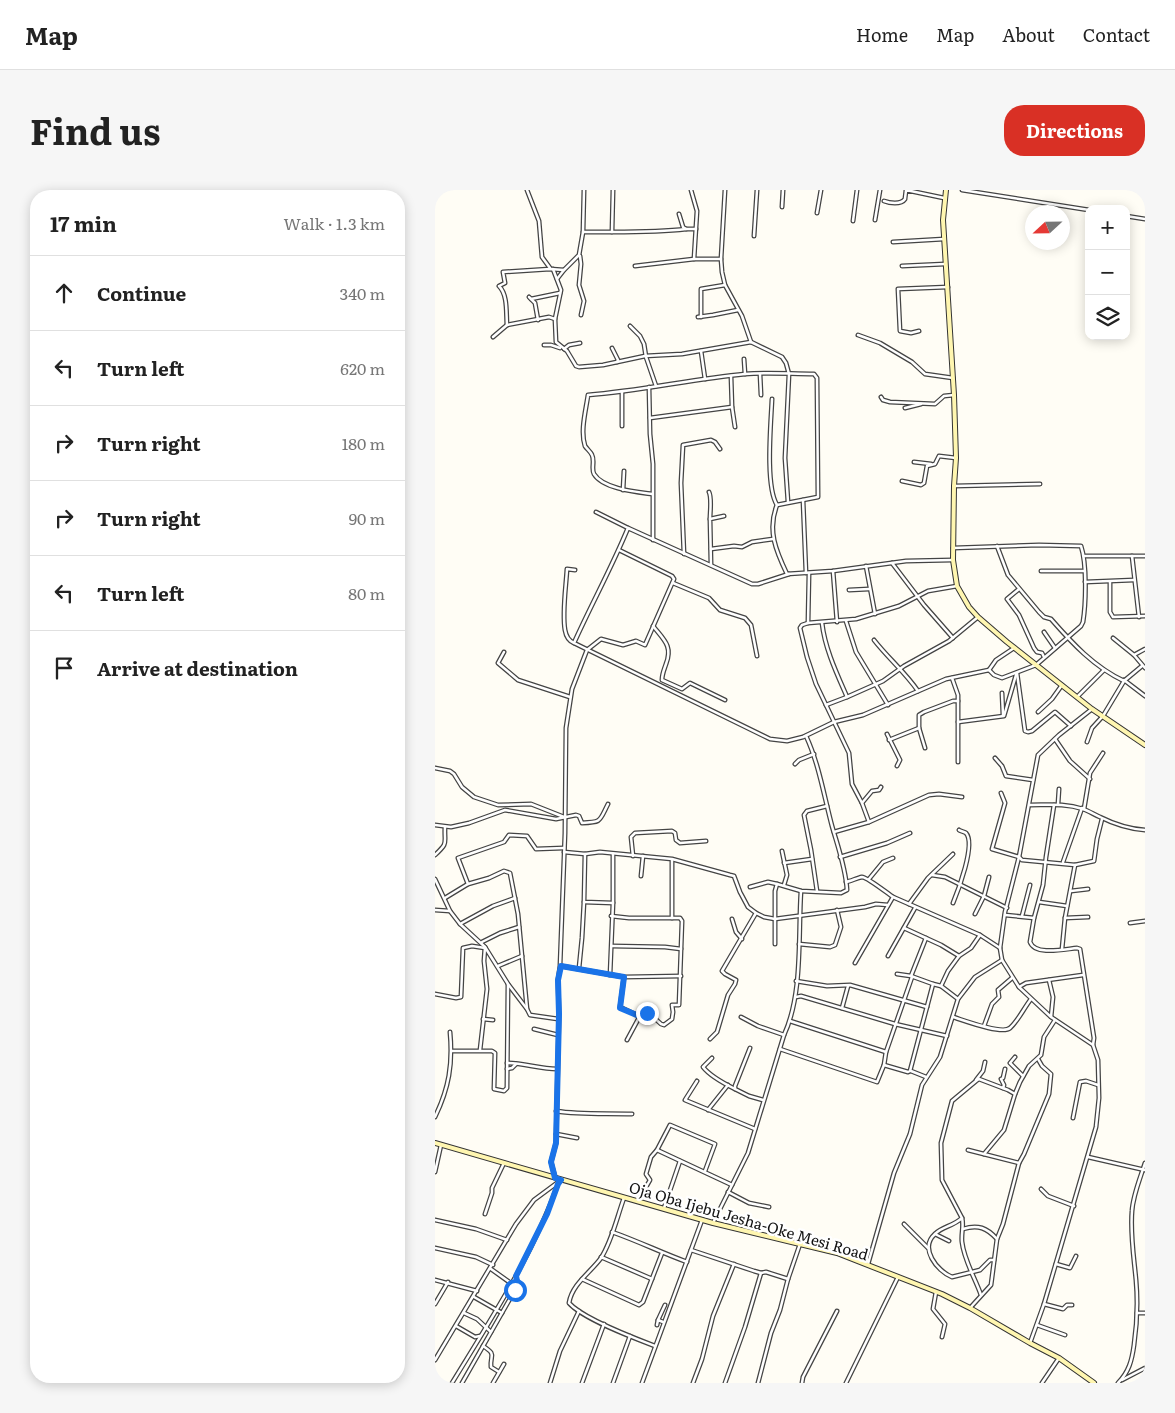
<!DOCTYPE html>
<meta charset="utf-8">
<style>
body{margin:0;font-family:Literata,serif;background:#f6f6f6;color:#222}
.controls{position:absolute;right:15px;top:15px;display:grid;overflow:hidden;border-radius:10px;box-shadow:0 2px 12px #0003}
.controls button{width:45px;height:45px;display:grid;place-items:center;padding:0;border:0;border-bottom:1px solid #e0e0e0;background:#fff;color:#222;font:25px sans-serif}
.compass{position:absolute;left:590px;top:15px;width:45px;height:45px;border-radius:50%;background:#fff;box-shadow:0 2px 12px #0003;rotate:248deg}
.stop{position:absolute;width:15px;height:15px;margin:-11px;border:4px solid #1a73e8;border-radius:50%;background:#fff}
.stop.end{background:#1a73e8;border-color:#fff;box-shadow:0 1px 5px #0008}
.list{margin:0;padding:0;list-style:none}
h2{display:flex;justify-content:space-between;align-items:center;height:65px;margin:0;padding:0 20px;font-size:21px}
h2 small{font-size:16px;font-weight:400;color:#767676}
.list li{display:grid;grid-template-columns:32px 1fr auto;gap:15px;align-items:center;box-sizing:border-box;height:75px;padding:0 20px;border-top:1px solid #e0e0e0}
.list b{display:block;font-size:19px;white-space:nowrap}
.list em{font-size:16px;font-style:normal;color:#767676}
.icon{flex:none;width:28px;height:28px;fill:none;stroke:currentColor;stroke-width:2;stroke-linecap:round;stroke-linejoin:round}
.map{position:relative;flex:none;width:710px;height:1193px;overflow:hidden;border-radius:20px}
header{display:flex;align-items:center;gap:30px;box-sizing:border-box;height:70px;padding:0 25px;background:#fff;border-bottom:1px solid #e0e0e0}
header strong{font-size:24px}
nav{display:flex;gap:28px;margin-inline-start:auto;font-size:18px}
.intro{display:flex;align-items:center;justify-content:space-between;box-sizing:border-box;height:120px;padding:0 30px}
h1{margin:0;font-size:35px}
.button{padding:12px 22px;border-radius:20px;background:#d93025;color:#fff;font-size:18px;font-weight:700}
main{display:flex;gap:30px;padding:0 30px}
aside{flex:1;background:#fff;border-radius:20px;box-shadow:0 2px 12px #0003}
.map>svg:first-child{display:block}
.lines{fill:none;stroke-linecap:round;stroke-linejoin:round}
.minor-casing{stroke:#444;stroke-width:5}
.secondary-casing{stroke:#333;stroke-width:6}
.minor{stroke:#fff;stroke-width:2.5}
.secondary{stroke:#fff6b0;stroke-width:4}
.route{stroke:#1a73e8;stroke-width:6}
.labels{text-anchor:middle;dominant-baseline:central;stroke-width:5;stroke-linejoin:round;paint-order:stroke}
.street-label{font-size:15px;fill:#111;stroke:#fff}
</style>
<header>
<strong>Map</strong>
<nav><a>Home</a><a>Map</a><a>About</a><a>Contact</a></nav>
</header>
<div class="intro"><h1>Find us</h1><a class="button">Directions</a></div>
<main>
<aside>
<h2>17 min<small>Walk · 1.3 km</small></h2>
<ul class="list">
<li><svg class="icon" aria-label="ahead" viewBox="0 0 24 24"><path d="M12 20V5M6 11l6-6 6 6"/></svg><div><b>Continue</b></div><em>340 m</em></li>
<li><svg class="icon" aria-label="left" viewBox="0 0 24 24"><path d="M17 20v-9H6M10 6l-5 5 5 5"/></svg><div><b>Turn left</b></div><em>620 m</em></li>
<li><svg class="icon" aria-label="right" viewBox="0 0 24 24"><path d="M7 20v-9h11M14 6l5 5-5 5"/></svg><div><b>Turn right</b></div><em>180 m</em></li>
<li><svg class="icon" aria-label="right" viewBox="0 0 24 24"><path d="M7 20v-9h11M14 6l5 5-5 5"/></svg><div><b>Turn right</b></div><em>90 m</em></li>
<li><svg class="icon" aria-label="left" viewBox="0 0 24 24"><path d="M17 20v-9H6M10 6l-5 5 5 5"/></svg><div><b>Turn left</b></div><em>80 m</em></li>
<li><svg class="icon" aria-label="arrive" viewBox="0 0 24 24"><path d="M6 21V4h12l-3 4 3 4H6"/></svg><div><b>Arrive at destination</b></div></li>
</ul>
</aside>
<div class="map">
<svg width="710" height="1193" viewBox="0 0 710 1193">
<rect width="100%" height="100%" fill="#fffdf5"/>
<g class="lines">
<g class="minor-casing">
<g id="minor">
<polyline points="92,0 104,31 107,67 115,78"/>
<polyline points="256,0 262,21 259,69"/>
<polyline points="290,0 286,69 287,82 290,95 307,126 316,152"/>
<polyline points="527,0 654,20"/>
<path d="M 449,11 C 454,13 466,15 470,9 C 470,8 471,1 471,0 L 509,8"/>
<polyline points="347,17 348,0"/>
<polyline points="382,23 386,0"/>
<polyline points="244,24 248,37 251,39 261,39"/>
<polyline points="691,26 710,29"/>
<polyline points="440,30 445,0"/>
<polyline points="418,31 422,0"/>
<polyline points="148,42 149,0"/>
<path d="M 177,42 C 202,42 227,42 251,39"/>
<polyline points="319,46 322,0"/>
<polyline points="458,52 509,49"/>
<polyline points="145,66 146,74 144,95 149,111 146,125"/>
<polyline points="200,76 259,69 286,69"/>
<polyline points="467,76 510,74"/>
<polyline points="118,79 126,100 120,129 121,152 132,161 141,176 144,177 168,175 210,166 247,164 316,152 347,167 351,173 354,184 350,268 353,312"/>
<polyline points="122,89 129,80"/>
<polyline points="94,107 100,113 103,130"/>
<polyline points="96,109 125,103"/>
<polyline points="263,127 278,125 303,120"/>
<polyline points="266,127 266,99 290,95"/>
<path d="M 120,129 L 114,127 L 72,135 C 71,123 73,105 64,96 L 70,93 L 68,82 L 115,79 L 129,80 L 144,65 L 148,42 L 177,42 L 178,0"/>
<polyline points="195,136 205,146 209,154 211,167 221,196"/>
<polyline points="484,141 476,143 465,141 463,99 513,97"/>
<polyline points="423,145 445,153 477,172 490,184 518,188"/>
<polyline points="58,147 72,135"/>
<polyline points="109,155 116,155 125,158"/>
<polyline points="177,158 183,170 182,172"/>
<polyline points="129,159 134,155 145,153"/>
<polyline points="266,161 270,189"/>
<polyline points="309,169 310,184"/>
<polyline points="325,184 326,205"/>
<polyline points="296,186 297,217 300,237"/>
<polyline points="214,197 215,244 218,274 218,350"/>
<polyline points="187,202 187,236"/>
<polyline points="446,207 448,210 455,212 500,214 509,206 519,205"/>
<path d="M 337,209 C 336,233 330,296 342,315"/>
<polyline points="470,218 486,214"/>
<polyline points="215,228 297,217"/>
<polyline points="479,272 496,274"/>
<polyline points="467,291 486,295 489,293 492,276 500,274 504,266 521,268"/>
<polyline points="519,296 605,294"/>
<polyline points="188,300 189,281"/>
<path d="M 274,302 C 277,308 275,322 275,329"/>
<path d="M 217,304 C 202,302 168,299 159,284 C 156,279 160,271 157,265 C 156,262 152,259 150,256 C 145,241 151,220 153,205 C 206,201 257,189 310,184 C 333,182 356,184 379,184 L 382,188 L 383,307 L 342,315 C 332,340 341,361 352,384 L 398,381 L 471,371 L 518,370"/>
<polyline points="368,310 371,383"/>
<polyline points="161,322 193,338"/>
<path d="M 562,356 L 573,385 L 604,422 L 609,427 L 616,429 C 637,453 659,477 689,491"/>
<polyline points="276,359 299,356 307,357 317,352 338,349"/>
<polyline points="249,364 246,293 248,255 276,250 280,252 285,259"/>
<polyline points="649,366 710,366"/>
<polyline points="697,366 704,427"/>
<polyline points="457,373 489,415 518,448"/>
<polyline points="276,375 275,329 289,326"/>
<polyline points="431,376 440,424"/>
<polyline points="398,381 402,432"/>
<polyline points="606,381 649,381"/>
<path d="M 354,384 L 323,394 L 317,394 L 193,338 C 177,377 156,415 139,453 L 335,549 L 352,551 L 368,547 L 399,532 L 428,525 L 511,489 L 554,480 L 559,485 L 567,488 L 601,475 L 646,436 L 648,432 C 651,413 652,374 646,356 L 604,355 L 518,358"/>
<polyline points="650,392 699,390"/>
<polyline points="675,392 675,422 678,427 710,426"/>
<polyline points="238,393 274,408 285,420 310,428 316,435 322,466"/>
<polyline points="584,399 572,409 584,425 599,458 602,462 607,463 609,467"/>
<polyline points="414,400 434,399"/>
<polyline points="411,431 421,462 453,515"/>
<polyline points="373,433 374,383"/>
<path d="M 387,433 C 390,459 402,484 412,507"/>
<path d="M 218,436 C 229,450 238,456 231,474 C 229,480 227,484 227,490 L 247,499 L 255,493 L 290,510"/>
<polyline points="609,442 620,458"/>
<polyline points="678,448 699,465"/>
<path d="M 439,450 C 453,468 470,482 483,501"/>
<path d="M 139,453 C 134,451 131,446 130,440 C 127,423 131,397 132,379 L 140,380"/>
<polyline points="710,459 699,465 710,478"/>
<polyline points="69,462 63,473 83,490 135,507"/>
<polyline points="554,480 561,470 579,458"/>
<polyline points="582,483 590,541 593,542 597,541 620,522 636,536"/>
<polyline points="517,488 523,505 523,572"/>
<polyline points="689,490 710,506"/>
<polyline points="567,503 568,525"/>
<polyline points="642,507 669,480"/>
<polyline points="391,515 412,507 448,491 469,476 514,451 543,427"/>
<polyline points="603,522 617,509 627,495"/>
<polyline points="523,532 569,526 581,485"/>
<polyline points="452,544 465,570 462,576"/>
<polyline points="620,549 635,571 655,589"/>
<polyline points="454,550 484,538"/>
<polyline points="652,552 657,538 668,526 689,491 707,476"/>
<polyline points="490,558 484,538 484,525 489,522 518,511 523,511"/>
<polyline points="560,568 567,576 571,586 598,590"/>
<polyline points="360,574 364,570 379,564"/>
<polyline points="0,578 15,581 19,584 27,597 39,607 63,615 96,614 129,627"/>
<polyline points="566,603 570,613 557,659 584,667 587,670 640,675 630,728 627,759"/>
<polyline points="427,613 437,601 444,600 446,597"/>
<polyline points="623,614 624,599"/>
<path d="M 595,615 C 613,615 630,613 648,619 C 654,621 660,625 665,627 C 679,634 695,639 710,640"/>
<path d="M 619,615 L 611,667 L 608,695 L 599,728 L 595,752 C 600,766 630,759 642,758 L 645,759 L 659,848 L 658,855"/>
<polyline points="649,619 655,583 668,563"/>
<polyline points="434,632 427,613 417,594 414,563 381,494 372,467 365,438 367,435 373,433 421,429 464,416 493,401 522,396"/>
<path d="M 0,635 L 16,637 L 34,633 L 70,620 L 121,629 L 141,625 L 144,626 L 147,633 C 167,632 164,632 173,614"/>
<polyline points="399,642 434,632 494,605 504,604 527,607"/>
<polyline points="347,661 352,685 349,695"/>
<polyline points="129,662 150,664 165,662 237,669 295,685 299,686 305,702 313,717 321,723 329,727 340,729 430,717 441,714 453,715"/>
<polyline points="150,664 149,712 178,713"/>
<path d="M 0,665 C 14,652 9,654 10,637"/>
<polyline points="198,666 196,647 200,643 237,641 240,643 241,650 245,653 271,651"/>
<polyline points="405,667 452,653 475,643"/>
<polyline points="237,670 237,728"/>
<polyline points="628,672 647,618"/>
<polyline points="349,673 377,669"/>
<polyline points="640,675 659,671 662,649 667,629"/>
<polyline points="497,685 510,687 572,718"/>
<polyline points="206,686 208,666"/>
<polyline points="0,689 15,721 25,734 50,757 73,794 92,819 95,825 123,829"/>
<polyline points="434,689 448,672 458,668"/>
<path d="M 411,692 C 416,691 422,688 427,687 C 432,687 452,703 458,707 L 545,745 L 565,758"/>
<polyline points="33,694 23,668 69,652 74,645 92,646 101,659 129,658"/>
<polyline points="315,697 333,692 342,694"/>
<polyline points="382,701 376,660 369,625 372,621 392,616"/>
<polyline points="636,701 653,699"/>
<polyline points="10,708 33,694 54,688 69,681 75,683 83,724 92,819"/>
<polyline points="604,712 632,716"/>
<path d="M 518,713 C 523,701 541,654 531,643 C 530,642 525,641 524,640"/>
<polyline points="474,714 493,688 518,664"/>
<polyline points="0,720 15,721"/>
<polyline points="540,724 549,706 554,687"/>
<polyline points="570,725 599,728"/>
<polyline points="176,726 194,728 245,728 247,731 244,815 237,815 238,822 237,829 229,835 226,834 214,823 206,824 192,850"/>
<polyline points="587,726 595,695"/>
<polyline points="630,728 653,727"/>
<polyline points="297,729 301,742 307,749"/>
<polyline points="695,733 710,731"/>
<polyline points="25,734 58,716 80,708"/>
<polyline points="469,738 506,755 524,766"/>
<polyline points="47,752 65,743 84,737"/>
<path d="M 340,754 L 340,701 L 342,694 L 366,701 L 406,703 L 412,700 C 411,679 403,657 397,636 C 389,606 384,574 371,546"/>
<polyline points="364,754 395,757 400,755 406,737 402,720"/>
<polyline points="177,756 230,757 246,759"/>
<polyline points="453,766 480,718"/>
<polyline points="420,773 458,707"/>
<polyline points="63,776 87,766"/>
<polyline points="126,776 189,787 246,786"/>
<polyline points="144,778 147,748 149,712"/>
<polyline points="175,785 178,713 178,664"/>
<polyline points="476,786 491,748"/>
<polyline points="189,787 185,817 204,826"/>
<polyline points="614,790 618,807 616,827"/>
<polyline points="361,791 392,796 415,795 492,817"/>
<polyline points="498,794 506,796 523,809"/>
<polyline points="506,796 513,781 524,766 536,758 545,745"/>
<polyline points="584,797 591,793 648,785"/>
<polyline points="0,804 21,808 26,807 28,758 37,756 50,758"/>
<polyline points="361,807 366,806 460,834 512,846"/>
<polyline points="407,818 413,796"/>
<polyline points="306,827 323,836 349,845"/>
<path d="M 518,827 C 528,830 567,845 575,838 C 583,831 589,818 596,809"/>
<polyline points="48,829 58,830"/>
<polyline points="355,831 451,862"/>
<polyline points="549,836 557,814 564,807 563,800 577,788"/>
<polyline points="99,839 123,845"/>
<polyline points="275,849 282,842 293,805 300,794 301,790 290,784 287,781 321,723"/>
<polyline points="315,858 300,896 300,899 314,906 328,910"/>
<polyline points="345,859 442,892 449,875 451,862 477,787"/>
<polyline points="45,860 52,799 49,771 50,757"/>
<polyline points="17,861 57,861 60,863 59,899 69,901 72,898 73,794"/>
<polyline points="580,867 575,873 588,886"/>
<path d="M 277,868 L 268,877 C 275,886 290,894 300,899"/>
<path d="M 72,873 C 89,873 105,879 122,879"/>
<polyline points="449,875 473,882 475,881 498,794 476,786 462,784"/>
<polyline points="72,879 77,878 81,874"/>
<polyline points="476,881 491,887"/>
<polyline points="541,890 548,881 550,872"/>
<polyline points="262,891 250,910 320,939"/>
<polyline points="568,898 569,895 566,889 568,888 570,879"/>
<polyline points="273,920 293,895"/>
<path d="M 121,921 C 146,925 172,923 197,924"/>
<path d="M 0,927 C 14,898 18,874 15,842"/>
<polyline points="638,928 645,892 651,891 663,895"/>
<polyline points="121,944 142,948"/>
<polyline points="222,960 235,935 280,954 270,981"/>
<polyline points="533,960 584,973 568,1034 562,1049 556,1095 535,1118"/>
<polyline points="549,964 569,940 580,904 585,892 594,876 606,865 609,847 620,830"/>
<polyline points="653,967 710,980"/>
<polyline points="584,973 589,964 614,904 616,884 607,876 603,869"/>
<polyline points="0,982 6,955"/>
<polyline points="120,987 116,972 121,953 124,824 123,790 125,776 130,643 131,538 137,499 152,460 166,449 188,455 201,451 210,455 239,389 237,386 184,360"/>
<path d="M 297,995 L 313,963 L 349,845 C 368,804 363,747 366,701"/>
<polyline points="606,999 613,1006 639,1016"/>
<polyline points="293,1002 314,1013 334,1017"/>
<path d="M 189,1008 C 182,1027 177,1051 166,1068 C 156,1082 137,1094 134,1113 C 148,1129 199,1148 220,1156"/>
<polyline points="203,1011 215,990 211,984 216,967 222,960 297,995 278,1033"/>
<polyline points="229,1018 245,971"/>
<polyline points="50,1024 57,1003 57,998 69,973"/>
<path d="M 527,1028 C 517,1037 508,1036 500,1044 C 484,1058 502,1081 517,1087 L 545,1080 L 555,1070 L 559,1070"/>
<polyline points="0,1030 41,1039 72,1050"/>
<polyline points="469,1034 493,1058"/>
<path d="M 528,1039 C 543,1034 552,1038 562,1049"/>
<path d="M 177,1042 C 203,1051 227,1063 252,1072"/>
<polyline points="500,1044 514,1051"/>
<polyline points="0,1058 41,1067 58,1075"/>
<polyline points="256,1060 319,1081 326,1083 331,1082 353,1089"/>
<polyline points="166,1067 217,1089"/>
<polyline points="433,1074 459,983 475,944 487,895 505,867 523,809 540,787 567,770"/>
<polyline points="621,1074 635,1078 641,1066"/>
<polyline points="56,1079 77,1094"/>
<polyline points="147,1089 204,1115 208,1112 227,1063"/>
<polyline points="0,1090 42,1101"/>
<polyline points="501,1102 498,1119 510,1134 507,1147"/>
<path d="M 546,1105 C 540,1088 529,1070 527,1052 C 526,1044 529,1036 527,1028 L 507,990 L 506,953 L 517,911 L 541,891 L 544,889 L 573,900 L 580,904"/>
<polyline points="39,1107 67,1123"/>
<polyline points="0,1114 13,1092"/>
<polyline points="609,1114 628,1119 632,1115 637,1115"/>
<polyline points="29,1123 42,1129 56,1142"/>
<polyline points="702,1123 710,1123"/>
<polyline points="223,1130 230,1115"/>
<polyline points="222,1135 223,1130 228,1132"/>
<polyline points="602,1135 630,1145"/>
<polyline points="21,1136 40,1147 45,1146"/>
<polyline points="595,1153 609,1114 661,937 664,908 663,870 658,855 616,827 584,797 567,770 565,758 570,722 584,667 603,565 624,545 657,519"/>
<path d="M 48,1156 C 62,1165 55,1164 56,1177 L 64,1182"/>
<polyline points="0,1170 81,1034 99,1010 126,990"/>
<polyline points="687,1190 710,1178"/>
<path d="M 17,1193 C 56,1129 98,1065 123,994"/>
<polyline points="27,1193 80,1100 82,1091 81,1087"/>
<polyline points="58,1193 69,1174"/>
<polyline points="115,1193 125,1161 144,1121"/>
<polyline points="147,1193 169,1134"/>
<polyline points="178,1193 195,1146"/>
<polyline points="207,1193 267,1030"/>
<polyline points="258,1193 267,1169 278,1126 299,1074"/>
<polyline points="290,1193 310,1137 326,1083"/>
<polyline points="323,1193 336,1143 345,1120 353,1089 365,1054"/>
<polyline points="367,1193 368,1187 402,1121"/>
<polyline points="411,1193 463,1087"/>
<polyline points="607,1193 624,1168"/>
<path d="M 683,1193 C 694,1182 697,1170 699,1155 C 702,1134 703,1112 701,1090 C 699,1068 695,1044 697,1021 C 698,1005 705,989 710,973"/>
</g>
</g>
<g class="secondary-casing">
<g id="secondary">
<polyline points="511,0 508,30 519,205 521,268 519,296 518,370 522,396 534,417 543,427 572,452 657,519 710,555"/>
<polyline points="0,953 278,1033 402,1063 507,1104 535,1118 595,1153 624,1168 659,1193"/>
</g>
</g>
<use href="#minor" class="minor"/>
<use href="#secondary" class="secondary"/>
</g>
<g class="lines">
<polyline class="route" points="80,1100 82,1091 81,1086 112,1024 123,994 126,990 120,988 116,972 121,953 124,824 123,790 126,776 189,787 185,818 204,826 212,823"/>
</g>
<g class="labels">
<g class="street-label">
<text transform="translate(314 1030) rotate(16)">Oja Oba Ijebu Jesha-Oke Mesi Road</text>
</g>
</g>
</svg>
<div class="controls">
<button>+</button>
<button>−</button>
<button><svg class="icon" aria-label="layers" viewBox="0 0 24 24"><path d="M12 4l9 5-9 5-9-5zM3 14l9 5 9-5"/></svg></button>
</div>
<svg class="compass" viewBox="-18 -18 36 36"><path d="M0-13l5 13h-10z" fill="#e53935"/><path d="M0 13l5-13h-10z" fill="#767676"/></svg>
<div class="stop" style="left:80px;top:1100px"></div>
<div class="stop end" style="left:212px;top:823px"></div>
</div>
</main>
